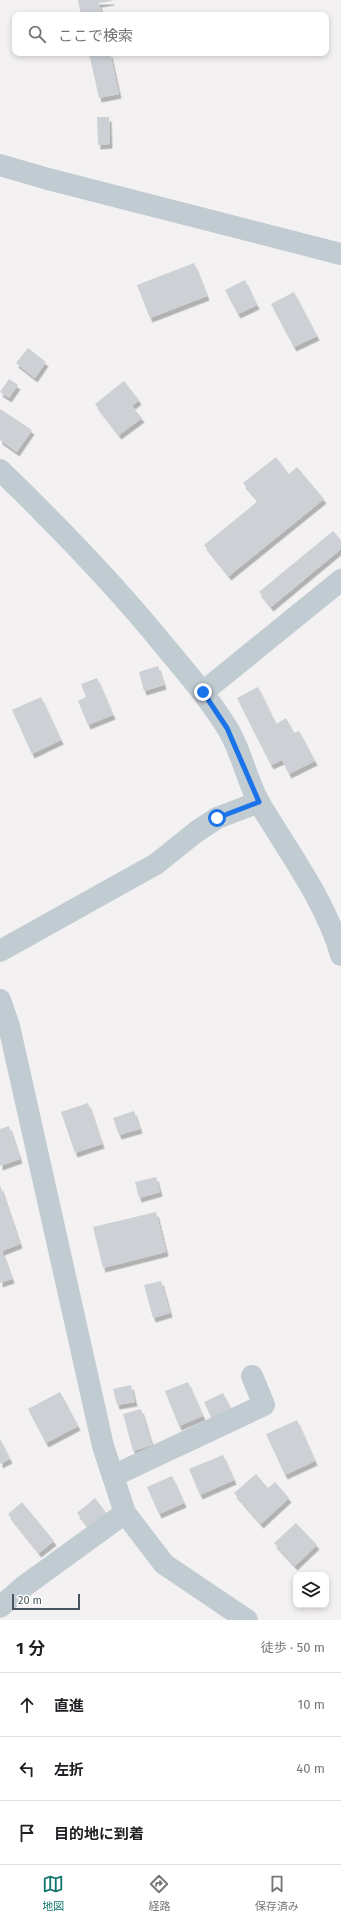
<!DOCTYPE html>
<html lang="ja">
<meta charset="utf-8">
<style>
body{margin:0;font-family:"Fira Sans","Noto Sans JP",sans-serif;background:#f6f6f6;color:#202124}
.controls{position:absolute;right:12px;bottom:12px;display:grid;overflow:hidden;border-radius:8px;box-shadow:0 2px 6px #0003}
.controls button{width:36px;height:36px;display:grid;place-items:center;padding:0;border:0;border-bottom:1px solid #e0e0e0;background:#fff;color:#202124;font:20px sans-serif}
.scale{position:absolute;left:12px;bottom:10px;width:68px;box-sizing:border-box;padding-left:4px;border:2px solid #48555e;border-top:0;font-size:11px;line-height:14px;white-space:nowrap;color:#48555e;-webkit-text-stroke:3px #fff;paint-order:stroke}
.stop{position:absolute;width:12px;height:12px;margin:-9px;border:3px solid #1a73e8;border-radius:50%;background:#fff}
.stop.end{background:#1a73e8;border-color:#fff;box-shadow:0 1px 4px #0008}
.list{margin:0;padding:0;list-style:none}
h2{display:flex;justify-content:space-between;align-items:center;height:52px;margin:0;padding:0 16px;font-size:17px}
h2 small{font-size:13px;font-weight:400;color:#757577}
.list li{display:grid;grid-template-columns:26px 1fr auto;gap:12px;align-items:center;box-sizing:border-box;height:64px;padding:0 16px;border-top:1px solid #e0e0e0}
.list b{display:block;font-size:15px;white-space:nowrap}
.list em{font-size:13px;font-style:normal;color:#757577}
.icon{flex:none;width:22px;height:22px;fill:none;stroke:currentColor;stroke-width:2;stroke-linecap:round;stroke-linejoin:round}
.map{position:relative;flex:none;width:341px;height:1620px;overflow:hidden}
.search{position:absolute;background:#fff;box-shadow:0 2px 6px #0003;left:12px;right:12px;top:12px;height:44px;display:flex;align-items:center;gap:10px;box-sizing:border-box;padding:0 14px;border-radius:8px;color:#757577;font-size:15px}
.sheet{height:244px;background:#fff}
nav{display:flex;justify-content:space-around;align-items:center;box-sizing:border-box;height:56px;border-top:1px solid #e0e0e0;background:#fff;font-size:11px;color:#757577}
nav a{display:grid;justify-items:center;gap:2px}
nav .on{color:#0f766e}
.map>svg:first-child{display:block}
.building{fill:#cdd0d5;filter:url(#shadow)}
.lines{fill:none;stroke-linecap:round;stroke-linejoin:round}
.minor{stroke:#c1cbd2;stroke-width:22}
.tertiary{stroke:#c1cbd2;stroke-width:22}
.route{stroke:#1a73e8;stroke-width:5}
</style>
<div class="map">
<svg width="341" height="1620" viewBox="0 0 341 1620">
<defs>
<filter id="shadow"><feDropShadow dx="2.5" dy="4.5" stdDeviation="0" flood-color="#0004"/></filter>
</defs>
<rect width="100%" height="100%" fill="#f3f1f1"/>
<g class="building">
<polygon points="78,0 111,0 112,1 99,3 102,15 81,15"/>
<polygon points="89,53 110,53 119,94 99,98"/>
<polygon points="97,117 109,117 110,144 98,145"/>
<polygon points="194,263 207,296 150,318 137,285"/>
<polygon points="245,280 257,305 238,314 225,290"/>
<polygon points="294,292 317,336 294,347 271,304"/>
<polygon points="28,348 46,362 35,378 16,363"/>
<polygon points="9,379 18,385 9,398 0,392"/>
<polygon points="124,381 139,400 132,406 142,418 119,435 95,404"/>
<polygon points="0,409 32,430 17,452 0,440"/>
<polygon points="276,457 289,474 297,467 324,499 229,576 204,545 258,501 243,483"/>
<polygon points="333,531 341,540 341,549 271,607 259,592"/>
<polygon points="158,666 164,685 144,691 139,672"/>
<polygon points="97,678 113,715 88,725 78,701 86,697 81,684"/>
<polygon points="258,687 276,724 286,718 294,733 299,731 315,761 289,774 282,760 271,765 237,698"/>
<polygon points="41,697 61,740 32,754 12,710"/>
<polygon points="88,1103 102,1144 75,1153 61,1112"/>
<polygon points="134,1111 140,1129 119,1135 113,1118"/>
<polygon points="9,1126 20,1159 0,1166 0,1129"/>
<polygon points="156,1177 160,1192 139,1198 135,1182"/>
<polygon points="0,1185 20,1244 2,1251 12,1279 0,1283"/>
<polygon points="156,1212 166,1252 103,1268 93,1227"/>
<polygon points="161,1281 170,1313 153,1318 144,1285"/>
<polygon points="188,1382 203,1416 179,1426 165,1391"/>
<polygon points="131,1385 135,1402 117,1405 113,1389"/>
<polygon points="60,1392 78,1426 46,1443 28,1409"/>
<polygon points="223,1393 232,1411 213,1421 204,1402"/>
<polygon points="141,1409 152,1445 133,1451 123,1414"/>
<polygon points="297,1420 315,1461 285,1475 266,1434"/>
<polygon points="0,1439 10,1459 0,1464"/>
<polygon points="223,1455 234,1480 200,1495 189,1469"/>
<polygon points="256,1474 268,1488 275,1482 289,1498 261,1524 234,1493"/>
<polygon points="172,1476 184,1503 159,1514 147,1487"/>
<polygon points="95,1498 108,1515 90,1529 77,1513"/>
<polygon points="22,1502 54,1541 39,1553 8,1514"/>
<polygon points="296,1523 317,1545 295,1566 274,1543"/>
</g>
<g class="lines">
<g class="minor">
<path d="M 0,470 C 59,527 116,586 167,649 C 188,674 209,699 226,726 C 242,750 246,781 261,806 C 289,852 327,904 341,955"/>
<polyline points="203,692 341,580"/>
<polyline points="0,951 156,864 196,832 217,818 259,802"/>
<polyline points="0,1000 9,1026 103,1446 125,1513 164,1564 247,1620"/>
<polyline points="113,1476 264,1405 252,1376"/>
<polyline points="0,1607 23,1587 125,1513"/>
</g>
<polyline class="tertiary" points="0,165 48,179 341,254"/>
</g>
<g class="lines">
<polyline class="route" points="203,692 227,728 259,802 217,818"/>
</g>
</svg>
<div class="controls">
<button><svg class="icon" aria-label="layers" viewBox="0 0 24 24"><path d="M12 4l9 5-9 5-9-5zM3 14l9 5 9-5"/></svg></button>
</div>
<div class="scale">20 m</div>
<div class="stop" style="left:217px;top:818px"></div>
<div class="stop end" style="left:203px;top:692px"></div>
<div class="search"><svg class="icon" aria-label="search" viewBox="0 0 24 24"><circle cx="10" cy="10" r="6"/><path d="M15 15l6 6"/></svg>ここで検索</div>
</div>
<section class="sheet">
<h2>1 分<small>徒歩 · 50 m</small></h2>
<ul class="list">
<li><svg class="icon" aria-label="ahead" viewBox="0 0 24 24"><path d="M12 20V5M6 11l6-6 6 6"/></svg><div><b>直進</b></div><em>10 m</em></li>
<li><svg class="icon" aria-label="left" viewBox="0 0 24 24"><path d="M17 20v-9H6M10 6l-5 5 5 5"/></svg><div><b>左折</b></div><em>40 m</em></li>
<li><svg class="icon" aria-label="arrive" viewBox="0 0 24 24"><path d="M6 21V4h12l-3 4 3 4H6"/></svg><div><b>目的地に到着</b></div></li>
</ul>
</section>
<nav>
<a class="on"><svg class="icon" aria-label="map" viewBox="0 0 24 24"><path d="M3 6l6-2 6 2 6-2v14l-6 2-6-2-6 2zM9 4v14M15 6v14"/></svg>地図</a>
<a><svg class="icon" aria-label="directions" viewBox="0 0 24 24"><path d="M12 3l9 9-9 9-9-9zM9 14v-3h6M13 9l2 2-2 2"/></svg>経路</a>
<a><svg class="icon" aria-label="saved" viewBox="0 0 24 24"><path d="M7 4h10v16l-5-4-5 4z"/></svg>保存済み</a>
</nav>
